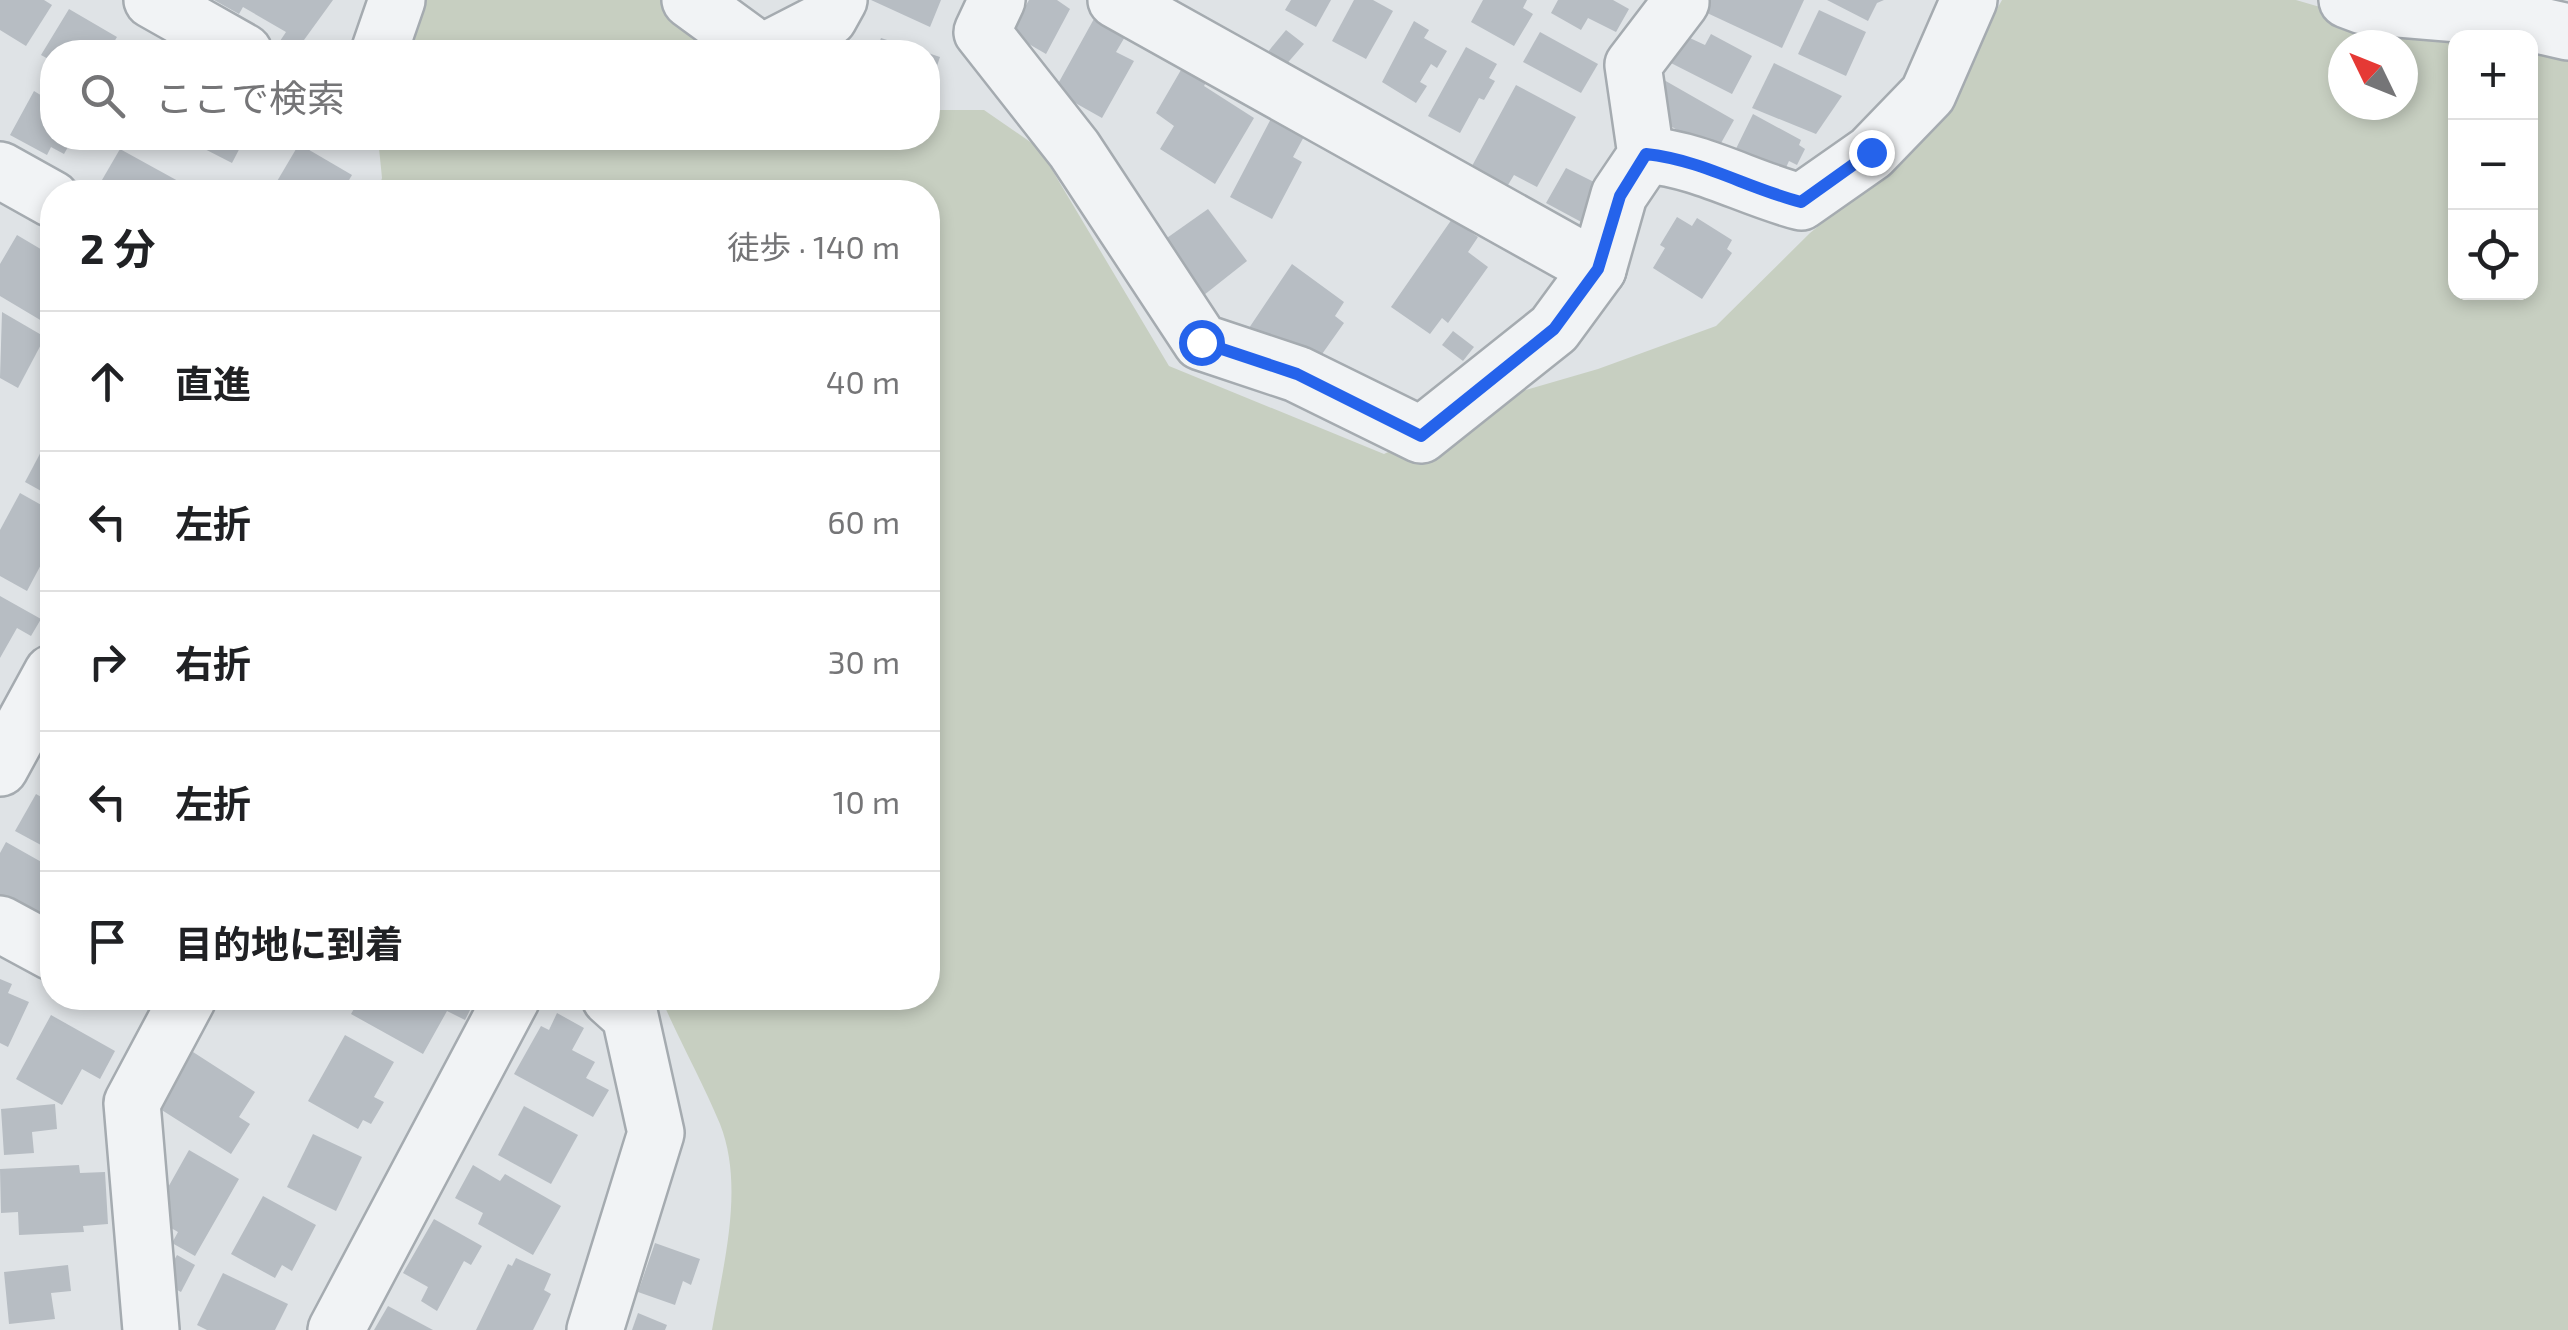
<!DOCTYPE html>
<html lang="ja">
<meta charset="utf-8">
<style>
body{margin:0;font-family:"Exo 2","Noto Sans JP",sans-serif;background:#f6f6f6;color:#202124}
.controls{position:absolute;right:30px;top:30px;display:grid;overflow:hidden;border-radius:20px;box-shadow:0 5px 15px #0003}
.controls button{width:90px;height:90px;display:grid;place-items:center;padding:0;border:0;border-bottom:2px solid #e0e0e0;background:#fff;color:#202124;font:50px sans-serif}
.compass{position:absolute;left:2328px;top:30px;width:90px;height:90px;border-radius:50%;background:#fff;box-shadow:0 5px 15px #0003;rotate:313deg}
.stop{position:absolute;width:30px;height:30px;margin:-22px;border:8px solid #2563eb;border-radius:50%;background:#fff}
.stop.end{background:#2563eb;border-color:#fff;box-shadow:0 2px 10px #0008}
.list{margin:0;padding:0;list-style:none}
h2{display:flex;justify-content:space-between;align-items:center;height:130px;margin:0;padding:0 40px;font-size:42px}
h2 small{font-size:32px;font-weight:400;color:#757577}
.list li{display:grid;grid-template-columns:65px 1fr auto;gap:30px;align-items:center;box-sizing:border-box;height:140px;padding:0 40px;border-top:2px solid #e0e0e0}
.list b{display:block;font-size:38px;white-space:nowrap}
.list em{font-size:32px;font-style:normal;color:#757577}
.icon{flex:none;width:55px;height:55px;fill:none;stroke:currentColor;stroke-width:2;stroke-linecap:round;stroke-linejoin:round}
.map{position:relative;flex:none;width:2568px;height:1330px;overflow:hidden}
.search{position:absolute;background:#fff;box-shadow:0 5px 15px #0003;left:40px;top:40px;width:900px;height:110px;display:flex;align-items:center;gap:25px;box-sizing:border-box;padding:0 35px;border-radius:40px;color:#757577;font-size:38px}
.panel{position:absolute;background:#fff;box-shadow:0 5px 15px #0003;left:40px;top:180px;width:900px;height:830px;border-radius:40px}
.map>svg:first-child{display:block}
.green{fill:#c7cfc1;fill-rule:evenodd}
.building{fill:#b7bdc3}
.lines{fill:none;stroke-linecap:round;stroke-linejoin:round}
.minor-casing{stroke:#a5abb0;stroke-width:60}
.minor{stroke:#f1f3f5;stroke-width:55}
.route{stroke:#2563eb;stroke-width:12}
</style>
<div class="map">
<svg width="2568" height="1330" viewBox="0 0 2568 1330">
<rect width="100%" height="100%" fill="#dfe3e6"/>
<g class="green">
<polygon points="426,0 661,0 736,52 404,52"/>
<path d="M 2002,0 L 2296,0 L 2361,19 L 2568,40 L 2568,1330 L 712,1330 C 723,1266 745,1187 720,1124 C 702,1081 679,1040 661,998 L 928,998 L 928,192 L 378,192 L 382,178 L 378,138 L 928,138 L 928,110 L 984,110 L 1039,148 L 1169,366 L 1384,454 L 1508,395 L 1598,369 L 1716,326 L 1810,233 L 1924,140 ZM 2456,38 L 2530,38 L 2530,292 L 2456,292 ZM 2343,45 L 2403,45 L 2403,105 L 2343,105 Z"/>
</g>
<g class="building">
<polygon points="0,0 44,0 52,5 26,46 0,30"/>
<polygon points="214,0 333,0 296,51 280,41 286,32 243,7 239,14"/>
<polygon points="871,0 941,0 930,27"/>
<polygon points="1029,0 1057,0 1070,9 1046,54 1010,33"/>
<polygon points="1291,0 1331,0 1316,27 1285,10"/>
<polygon points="1354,0 1373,0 1393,11 1366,59 1332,41"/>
<polygon points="1483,0 1527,0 1523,8 1533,14 1514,46 1471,22"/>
<polygon points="1558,0 1613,0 1629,9 1616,32 1588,18 1581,30 1551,13"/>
<polygon points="1710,0 1804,0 1782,48 1705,12"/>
<polygon points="1827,0 1884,0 1877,3 1868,21"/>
<polygon points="69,9 117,37 108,52 52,52 52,61 41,55"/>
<polygon points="1819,10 1866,32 1846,76 1798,54"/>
<polygon points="1095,17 1126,35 1116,52 1134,61 1102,118 1054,91"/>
<polygon points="1414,21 1429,30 1424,38 1447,51 1437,68 1431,64 1420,82 1427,86 1416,103 1382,82"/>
<polygon points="1286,30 1304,44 1284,67 1267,53"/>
<polygon points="1540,32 1598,64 1581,93 1523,62"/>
<polygon points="1679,33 1705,45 1711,34 1752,56 1732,94 1665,60"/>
<polygon points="881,38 924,52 876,52"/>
<polygon points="1466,47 1497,64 1489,78 1495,81 1484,100 1479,98 1460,133 1428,116"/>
<polygon points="1192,51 1215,66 1204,86 1254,118 1215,184 1160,149 1174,126 1156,113"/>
<polygon points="928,53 940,57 928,93"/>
<polygon points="1774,63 1842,96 1816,134 1752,108"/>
<polygon points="1664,80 1734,120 1716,152 1646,112"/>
<polygon points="1516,85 1576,117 1537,187 1514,175 1508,185 1472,166"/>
<polygon points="34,91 52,102 52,138 73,138 64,154 51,147 47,155 10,135"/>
<polygon points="1274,113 1307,131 1293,157 1302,162 1272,219 1230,197"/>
<polygon points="1753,114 1801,140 1799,145 1805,149 1797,165 1789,161 1777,187 1729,163"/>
<polygon points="191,138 245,138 232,163 189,141"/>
<polygon points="299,144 352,175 342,192 292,192 276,183"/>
<polygon points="120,149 198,192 95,192"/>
<polygon points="1566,168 1594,182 1590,190 1613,203 1598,231 1546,203"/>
<polygon points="1208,209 1247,261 1204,295 1164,240"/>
<polygon points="1677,217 1692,226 1697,218 1732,240 1727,249 1732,253 1702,299 1653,268 1665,248 1660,245"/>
<polygon points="1452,219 1478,237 1468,252 1488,267 1448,323 1442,318 1430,334 1391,307"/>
<polygon points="17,235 49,254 41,267 52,274 46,290 52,294 52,327 0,296 0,264"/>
<polygon points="1292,264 1344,302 1335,316 1344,323 1315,364 1245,334"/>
<polygon points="2,312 45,337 18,388 0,378"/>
<polygon points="1453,331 1474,347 1463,361 1442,345"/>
<polygon points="52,431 52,497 25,482"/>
<polygon points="20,493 52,511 52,544 27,591 0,576 0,530"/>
<polygon points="0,596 41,619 31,636 17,628 0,658"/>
<polygon points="36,794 52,803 52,851 15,831"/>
<polygon points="6,842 52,868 52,909 50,914 42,909 33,925 0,906 0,853"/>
<polygon points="0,979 12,984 8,993 29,1002 8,1047 0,1043"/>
<polygon points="360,998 420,998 431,1003 434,998 450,998 471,1008 465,1020 447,1011 423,1054 351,1014"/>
<polygon points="557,1013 584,1028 572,1050 595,1062 586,1078 609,1090 593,1117 514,1074 541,1026 549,1030"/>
<polygon points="51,1015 115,1051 100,1079 82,1069 62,1105 16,1079"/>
<polygon points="345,1035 394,1062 374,1097 384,1102 371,1124 363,1120 358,1129 308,1101"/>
<polygon points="193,1052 255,1092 239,1117 250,1124 231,1154 157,1107"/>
<polygon points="55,1104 57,1129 32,1132 34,1153 4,1155 1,1109"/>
<polygon points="524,1106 578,1135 551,1184 498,1155"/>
<polygon points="313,1134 362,1157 336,1211 287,1187"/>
<polygon points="189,1150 239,1179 195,1256 172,1243 178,1232 166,1225 171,1215 157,1207"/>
<polygon points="79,1165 80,1173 105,1172 108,1224 83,1226 84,1232 19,1235 18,1212 1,1213 0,1169"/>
<polygon points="473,1165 500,1181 505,1174 561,1206 533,1255 478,1224 483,1213 455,1198"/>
<polygon points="263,1196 316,1225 292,1271 282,1265 275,1278 231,1254"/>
<polygon points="434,1219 482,1246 471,1265 464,1261 437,1311 421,1301 428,1287 403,1273"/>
<polygon points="655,1243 700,1259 691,1285 683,1281 675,1305 638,1292"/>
<polygon points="177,1255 195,1265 181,1292 162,1282"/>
<polygon points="516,1258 551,1274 544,1290 551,1294 533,1330 476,1330 508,1264 512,1266"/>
<polygon points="68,1265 71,1291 51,1293 55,1319 9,1324 4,1272"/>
<polygon points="223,1273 288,1304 275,1330 207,1330 197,1325"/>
<polygon points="388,1306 433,1330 374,1330"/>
<polygon points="638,1313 667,1325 665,1330 632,1330"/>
</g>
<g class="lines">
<g class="minor-casing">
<g id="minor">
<polyline points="152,0 244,52"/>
<polyline points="690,0 761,52"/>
<polyline points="997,0 982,32 1074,149 1201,342 1297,374 1421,435 1554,329 1598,269 1619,195 1646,155 1633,65 1681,2"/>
<polyline points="1116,0 1598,269"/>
<polyline points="2347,0 2363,6 2507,18 2568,32"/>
<polyline points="379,52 397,0"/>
<polyline points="763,52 829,18 839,0"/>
<path d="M 1646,155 C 1702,160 1747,188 1801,202 L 1871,153 L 1928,94 L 1969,0"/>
<polyline points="0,170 52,199"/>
<polyline points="0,768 52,673"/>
<polyline points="0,924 52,952"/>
<polyline points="151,1330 132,1103 188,998"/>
<polyline points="336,1330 512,998"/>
<polyline points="595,1330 656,1133 630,1016 610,998"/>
</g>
</g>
<use href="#minor" class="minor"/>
</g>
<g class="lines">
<path class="route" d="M 1201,342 L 1297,374 L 1421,436 L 1554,329 L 1598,269 L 1620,196 L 1646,154 C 1702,160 1747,188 1801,202 L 1871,152"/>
</g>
</svg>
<div class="controls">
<button>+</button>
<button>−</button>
<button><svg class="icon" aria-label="locate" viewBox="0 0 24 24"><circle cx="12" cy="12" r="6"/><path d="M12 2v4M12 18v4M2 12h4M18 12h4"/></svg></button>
</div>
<svg class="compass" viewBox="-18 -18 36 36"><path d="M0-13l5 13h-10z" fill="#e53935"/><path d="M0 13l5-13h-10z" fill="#757577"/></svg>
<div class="stop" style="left:1201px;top:342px"></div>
<div class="stop end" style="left:1871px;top:152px"></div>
<div class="search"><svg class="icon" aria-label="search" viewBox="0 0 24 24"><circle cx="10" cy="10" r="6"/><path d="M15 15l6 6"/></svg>ここで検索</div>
<section class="panel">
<h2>2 分<small>徒歩 · 140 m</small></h2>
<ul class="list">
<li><svg class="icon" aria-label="ahead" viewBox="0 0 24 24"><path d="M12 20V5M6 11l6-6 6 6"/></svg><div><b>直進</b></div><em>40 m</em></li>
<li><svg class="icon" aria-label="left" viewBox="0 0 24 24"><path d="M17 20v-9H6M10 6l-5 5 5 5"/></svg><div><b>左折</b></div><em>60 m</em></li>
<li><svg class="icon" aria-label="right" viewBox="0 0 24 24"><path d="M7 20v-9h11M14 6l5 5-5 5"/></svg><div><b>右折</b></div><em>30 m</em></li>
<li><svg class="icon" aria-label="left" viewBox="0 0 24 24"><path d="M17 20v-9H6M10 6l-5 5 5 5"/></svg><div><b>左折</b></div><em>10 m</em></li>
<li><svg class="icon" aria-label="arrive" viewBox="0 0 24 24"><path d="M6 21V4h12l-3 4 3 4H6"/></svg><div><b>目的地に到着</b></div></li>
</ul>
</section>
</div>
